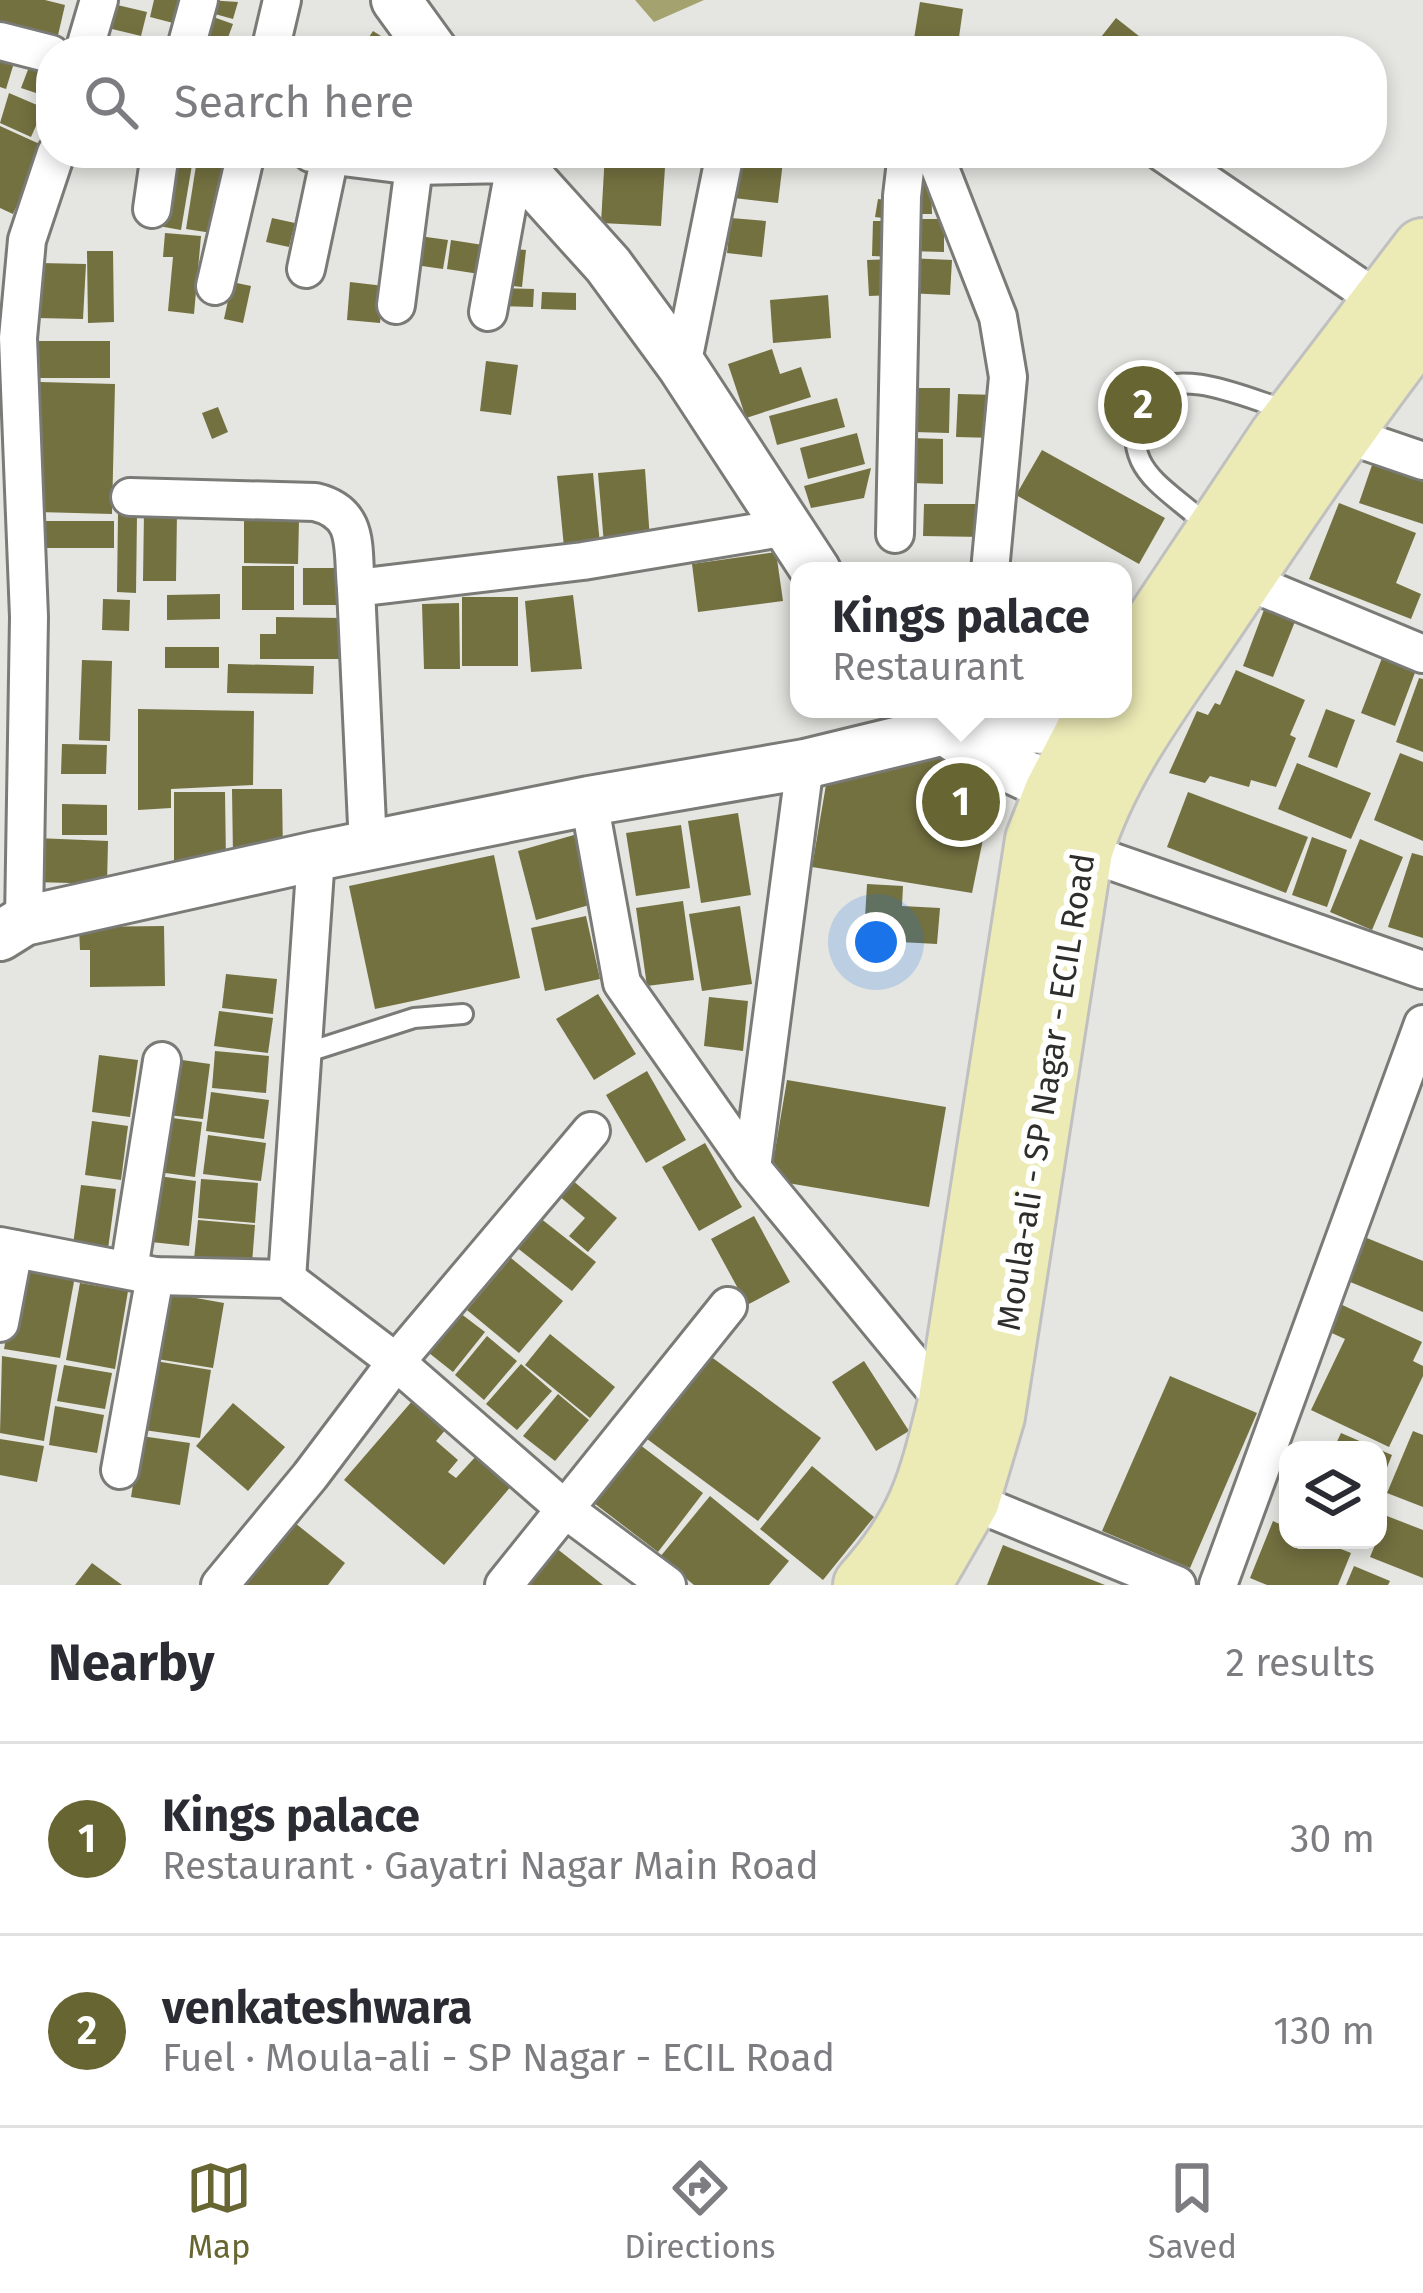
<!DOCTYPE html>
<meta charset="utf-8">
<style>
body{margin:0;font-family:"Fira Sans",sans-serif;background:#f7f7f7;color:#2b2b33}
.controls{position:absolute;right:36px;bottom:36px;display:grid;overflow:hidden;border-radius:24px;box-shadow:0 6px 18px #0003}
.controls button{width:108px;height:108px;display:grid;place-items:center;padding:0;border:0;border-bottom:3px solid #e1e1e2;background:#fff;color:#2b2b33;font:60px sans-serif}
.you{position:absolute;left:876px;top:942px;width:42px;height:42px;margin:-30px;border:9px solid #fff;border-radius:50%;background:#1a73e8;box-shadow:0 0 0 18px #1a73e833}
.badge{display:grid;place-items:center;width:78px;height:78px;border-radius:50%;background:#676531;color:#fff;font-size:39px;font-weight:700}
.pin{position:absolute;translate:-50% -50%;border:6px solid #fff;box-shadow:0 3px 12px #0006}
.popup{position:absolute;left:790px;top:562px;width:342px;height:156px;box-sizing:border-box;display:grid;place-content:center;border-radius:24px;background:#fff;filter:drop-shadow(0 3px 9px #0005);font-size:39px;white-space:nowrap;color:#7c7c81}
.popup b{font-size:45px;color:#2b2b33}
.popup::after{content:'';position:absolute;left:50%;top:100%;margin-left:-24px;border:24px solid transparent;border-top-color:#fff}
.list{margin:0;padding:0;list-style:none}
h2{display:flex;justify-content:space-between;align-items:center;height:156px;margin:0;padding:0 48px;font-size:51px}
h2 small{font-size:39px;font-weight:400;color:#7c7c81}
.list li{display:grid;grid-template-columns:78px 1fr auto;gap:36px;align-items:center;box-sizing:border-box;height:192px;padding:0 48px;border-top:3px solid #e1e1e2}
.list b{display:block;font-size:45px;white-space:nowrap}
.list p{margin:0;font-size:39px;white-space:nowrap;color:#7c7c81}
.list em{font-size:39px;font-style:normal;color:#7c7c81}
.icon{flex:none;width:66px;height:66px;fill:none;stroke:currentColor;stroke-width:2;stroke-linecap:round;stroke-linejoin:round}
.map{position:relative;flex:none;width:1423px;height:1585px;overflow:hidden}
.search{position:absolute;background:#fff;box-shadow:0 6px 18px #0003;left:36px;right:36px;top:36px;height:132px;display:flex;align-items:center;gap:30px;box-sizing:border-box;padding:0 42px;border-radius:48px;color:#7c7c81;font-size:45px}
.sheet{height:540px;background:#fff}
nav{display:flex;justify-content:space-around;align-items:center;box-sizing:border-box;height:168px;border-top:3px solid #e1e1e2;background:#fff;font-size:33px;color:#7c7c81}
nav a{display:grid;justify-items:center;gap:6px}
nav .on{color:#676531}
.map>svg:first-child{display:block}
.water{fill:#a4a36f}
.building{fill:#737140}
.lines{fill:none;stroke-linecap:round;stroke-linejoin:round}
.service-casing{stroke:#7a7a76;stroke-width:24}
.minor-casing{stroke:#7a7a76;stroke-width:42}
.tertiary-casing{stroke:#7a7a76;stroke-width:54}
.primary-casing{stroke:#c0c0c0;stroke-width:66}
.service{stroke:#fff;stroke-width:18}
.minor{stroke:#fff;stroke-width:36}
.tertiary{stroke:#fff;stroke-width:48}
.primary{stroke:#eceab5;stroke-width:60}
.labels{text-anchor:middle;dominant-baseline:central;stroke-width:12;stroke-linejoin:round;paint-order:stroke}
.street-label{font-size:33px;fill:#2e2e2d;stroke:#fffffe}
</style>
<div class="map">
<svg width="1423" height="1585" viewBox="0 0 1423 1585">
<rect width="100%" height="100%" fill="#e5e5e1"/>
<polygon class="water" points="635,0 704,0 654,22"/>
<g class="building">
<polygon points="0,0 45,0 65,5 56,44 0,30"/>
<polygon points="154,0 183,0 177,24 150,17"/>
<polygon points="207,0 238,2 233,19 204,11"/>
<polygon points="920,2 963,9 957,51 912,51"/>
<polygon points="113,4 147,12 141,36 108,28"/>
<polygon points="202,13 233,24 223,51 190,51 194,41 207,43 193,38"/>
<polygon points="1116,18 1158,51 1090,51"/>
<polygon points="373,31 389,41 382,51 360,51"/>
<polygon points="879,38 881,51 813,51 812,47"/>
<polygon points="0,48 17,53 6,89 0,87"/>
<polygon points="29,67 47,74 39,94 21,88"/>
<polygon points="9,93 44,108 31,137 0,123"/>
<polygon points="0,126 44,146 13,214 0,208"/>
<polygon points="166,153 194,153 181,230 153,225"/>
<polygon points="198,153 225,153 212,233 186,229"/>
<polygon points="605,153 666,153 661,226 601,223"/>
<polygon points="739,153 784,153 778,203 734,198"/>
<polygon points="912,181 931,181 932,214 912,214"/>
<polygon points="878,199 894,201 891,219 875,217"/>
<polygon points="272,218 295,223 289,247 266,242"/>
<polygon points="731,218 766,221 762,257 727,253"/>
<polygon points="909,219 944,219 944,252 909,251"/>
<polygon points="873,221 894,221 893,257 872,256"/>
<polygon points="165,233 201,236 194,314 168,311 173,257 163,257"/>
<polygon points="412,235 448,240 443,269 408,264"/>
<polygon points="451,240 483,245 479,274 447,269"/>
<polygon points="506,248 526,250 522,287 502,285"/>
<polygon points="87,251 113,251 114,322 88,323"/>
<polygon points="907,258 952,260 950,295 905,293"/>
<polygon points="892,259 893,295 869,296 867,260"/>
<polygon points="40,263 86,264 83,319 37,318"/>
<polygon points="232,282 251,286 243,323 224,319"/>
<polygon points="350,282 384,286 380,323 347,320"/>
<polygon points="502,288 534,289 533,307 502,306"/>
<polygon points="542,292 576,293 576,310 541,309"/>
<polygon points="828,295 831,338 773,343 770,300"/>
<rect x="37" y="341" width="73" height="37"/>
<polygon points="772,349 780,374 801,367 811,397 746,418 728,364"/>
<polygon points="486,361 518,365 511,415 480,411"/>
<polygon points="40,382 115,384 112,514 38,512"/>
<polygon points="915,388 950,388 949,433 914,432"/>
<polygon points="958,394 998,395 996,438 956,437"/>
<polygon points="837,398 845,427 777,445 769,416"/>
<polygon points="218,407 228,432 212,439 202,413"/>
<polygon points="857,433 865,464 808,479 800,448"/>
<polygon points="912,438 943,439 943,484 912,483"/>
<polygon points="1042,450 1165,518 1139,564 1016,495"/>
<polygon points="1372,465 1423,482 1423,524 1359,503"/>
<polygon points="871,468 864,498 811,508 804,486"/>
<polygon points="645,469 650,540 604,544 598,473"/>
<polygon points="593,473 600,544 564,547 557,476"/>
<polygon points="1339,503 1416,533 1396,583 1421,594 1411,619 1309,579"/>
<polygon points="924,504 983,504 982,537 923,536"/>
<polygon points="144,512 177,513 176,581 143,581"/>
<polygon points="118,514 137,515 136,593 117,592"/>
<polygon points="244,520 299,520 298,564 244,563"/>
<rect x="39" y="521" width="75" height="27"/>
<polygon points="776,552 783,601 698,612 692,564"/>
<rect x="242" y="566" width="52" height="44"/>
<rect x="303" y="568" width="34" height="37"/>
<polygon points="220,594 220,619 167,620 167,595"/>
<polygon points="573,595 582,669 531,672 525,601"/>
<rect x="462" y="597" width="56" height="69"/>
<polygon points="103,599 130,600 129,631 102,630"/>
<polygon points="459,603 460,669 424,669 422,604"/>
<polygon points="1265,607 1296,619 1273,677 1243,666"/>
<polygon points="276,617 342,618 342,659 260,659 260,634 276,634"/>
<rect x="165" y="647" width="54" height="21"/>
<polygon points="1382,658 1416,670 1395,726 1361,713"/>
<polygon points="82,660 112,661 110,741 79,740"/>
<polygon points="228,664 314,666 313,694 227,693"/>
<polygon points="1236,670 1305,700 1290,735 1296,738 1276,787 1251,780 1249,787 1210,776 1205,783 1169,773 1197,711 1208,715 1215,703 1220,705"/>
<polygon points="1419,678 1423,679 1423,752 1396,742"/>
<polygon points="138,709 254,711 253,785 171,789 171,808 138,810"/>
<polygon points="1326,709 1355,720 1337,768 1308,757"/>
<polygon points="62,744 107,745 106,774 61,774"/>
<polygon points="1400,753 1423,762 1423,841 1374,820"/>
<polygon points="959,754 990,805 972,893 812,867 828,773"/>
<polygon points="1297,763 1371,793 1351,839 1278,809"/>
<polygon points="232,789 282,789 283,855 233,856"/>
<polygon points="174,792 225,792 226,863 174,863"/>
<polygon points="1188,792 1308,837 1286,893 1167,847"/>
<polygon points="62,804 107,805 107,835 62,835"/>
<polygon points="738,813 751,895 701,903 688,821"/>
<polygon points="681,825 690,888 636,896 626,833"/>
<polygon points="574,835 593,904 536,920 518,851"/>
<polygon points="1312,837 1347,850 1327,907 1292,895"/>
<polygon points="36,838 108,841 107,884 34,882"/>
<polygon points="1360,839 1403,857 1372,930 1330,912"/>
<polygon points="1412,853 1423,856 1423,938 1388,927"/>
<polygon points="494,855 520,978 375,1009 349,886"/>
<polygon points="867,884 903,886 902,906 940,908 937,944 900,942 899,954 863,952"/>
<polygon points="683,901 694,980 647,986 636,908"/>
<polygon points="740,906 752,984 702,991 689,914"/>
<polygon points="586,916 600,979 545,991 531,928"/>
<polygon points="164,926 165,986 90,987 90,950 80,950 79,927"/>
<polygon points="226,974 277,979 273,1014 222,1008"/>
<polygon points="598,994 636,1054 594,1080 556,1019"/>
<polygon points="709,997 748,1001 743,1051 704,1046"/>
<polygon points="219,1011 273,1018 268,1053 214,1046"/>
<polygon points="215,1051 269,1056 266,1093 212,1088"/>
<polygon points="99,1055 138,1060 130,1117 92,1112"/>
<polygon points="175,1059 210,1064 203,1119 168,1115"/>
<polygon points="647,1071 686,1140 646,1163 606,1095"/>
<polygon points="787,1080 946,1107 929,1207 770,1180"/>
<polygon points="211,1092 269,1100 264,1139 206,1131"/>
<polygon points="165,1117 202,1122 195,1177 158,1172"/>
<polygon points="92,1121 128,1126 121,1180 85,1175"/>
<polygon points="208,1135 266,1143 261,1181 203,1174"/>
<polygon points="705,1143 742,1207 699,1231 662,1167"/>
<polygon points="565,1174 617,1218 588,1252 569,1236 585,1218 552,1190"/>
<polygon points="158,1176 196,1181 189,1246 151,1242"/>
<polygon points="201,1179 258,1183 255,1223 198,1218"/>
<polygon points="81,1185 116,1189 108,1249 73,1245"/>
<polygon points="535,1214 596,1262 572,1291 511,1243"/>
<polygon points="754,1216 790,1282 747,1305 711,1239"/>
<polygon points="198,1220 255,1225 252,1263 194,1259"/>
<polygon points="1362,1236 1423,1261 1423,1312 1343,1279"/>
<polygon points="511,1258 563,1301 519,1353 467,1310"/>
<polygon points="19,1267 75,1276 60,1358 4,1349"/>
<polygon points="80,1283 128,1291 115,1369 66,1360"/>
<polygon points="168,1293 224,1303 213,1368 157,1359"/>
<polygon points="1338,1303 1422,1342 1413,1361 1423,1366 1423,1376 1389,1447 1311,1410 1345,1339 1325,1330"/>
<polygon points="456,1310 485,1332 453,1372 424,1349"/>
<polygon points="550,1334 615,1387 590,1418 525,1365"/>
<polygon points="487,1336 517,1361 484,1400 455,1375"/>
<polygon points="706,1353 821,1438 758,1521 643,1436"/>
<polygon points="2,1356 57,1365 44,1441 0,1433"/>
<polygon points="155,1361 211,1370 200,1438 144,1430"/>
<polygon points="864,1361 909,1431 876,1451 832,1382"/>
<polygon points="521,1364 552,1391 517,1430 486,1404"/>
<polygon points="64,1365 112,1373 105,1409 57,1401"/>
<polygon points="1170,1376 1257,1413 1190,1568 1102,1531"/>
<polygon points="558,1394 589,1420 555,1461 523,1436"/>
<polygon points="413,1400 447,1428 436,1441 458,1460 448,1472 456,1478 478,1454 513,1484 444,1565 344,1480"/>
<polygon points="233,1403 285,1447 248,1491 196,1446"/>
<polygon points="55,1406 104,1415 97,1453 49,1445"/>
<polygon points="1413,1431 1423,1435 1423,1507 1387,1493"/>
<polygon points="1341,1433 1392,1455 1378,1490 1378,1450 1333,1450"/>
<polygon points="141,1436 190,1443 180,1505 131,1497"/>
<polygon points="0,1439 44,1446 37,1482 0,1475"/>
<polygon points="635,1441 703,1493 658,1552 590,1500"/>
<polygon points="812,1466 874,1517 823,1580 760,1529"/>
<polygon points="710,1496 789,1561 769,1585 694,1585 660,1557"/>
<polygon points="1387,1516 1423,1530 1423,1578 1370,1557"/>
<polygon points="1273,1521 1288,1528 1288,1540 1318,1540 1351,1553 1338,1585 1267,1585 1250,1578"/>
<polygon points="295,1523 345,1563 328,1585 246,1585"/>
<polygon points="551,1544 603,1585 518,1585"/>
<polygon points="1003,1545 1105,1585 987,1585"/>
<polygon points="92,1563 122,1585 75,1585"/>
<polygon points="1354,1566 1390,1581 1388,1585 1346,1585"/>
</g>
<g class="lines">
<g class="service-casing">
<g id="service">
<path d="M 1208,526 C 1156,479 1118,470 1143,393 C 1188,368 1244,398 1290,411"/>
<polyline points="302,1054 414,1018 463,1014"/>
</g>
</g>
<g class="minor-casing">
<g id="minor">
<polyline points="0,41 51,54"/>
<polyline points="84,51 99,0"/>
<polyline points="185,51 199,0"/>
<polyline points="270,51 282,0"/>
<polyline points="311,153 414,166 515,164 488,312"/>
<polyline points="934,153 998,317 1008,377 990,571"/>
<polyline points="1163,153 1381,302"/>
<polyline points="152,209 160,153"/>
<polyline points="306,269 330,156"/>
<polyline points="215,286 246,153"/>
<polyline points="396,305 414,166"/>
<polyline points="682,366 725,153"/>
<polyline points="1341,433 1423,461"/>
<path d="M 130,497 L 315,502 C 361,513 352,548 356,588"/>
<polyline points="895,534 902,196 907,153"/>
<polyline points="1242,579 1423,654"/>
<polyline points="589,801 622,983 752,1168 948,1406"/>
<polyline points="368,846 356,588 583,561 788,527"/>
<polyline points="1082,851 1423,970"/>
<polyline points="24,921 29,617 18,338 27,240 56,153"/>
<polyline points="752,1168 805,764"/>
<polyline points="0,1246 155,1276 287,1279 396,1362 566,1510 667,1585"/>
<polyline points="129,1270 162,1061"/>
<polyline points="287,1279 316,856"/>
<polyline points="0,1323 14,1249"/>
<polyline points="120,1470 155,1276"/>
<polyline points="969,1500 1177,1585"/>
<polyline points="220,1585 310,1476 396,1362 591,1131"/>
<polyline points="504,1585 728,1306"/>
<polyline points="1218,1585 1423,1024"/>
</g>
</g>
<g class="tertiary-casing">
<g id="tertiary">
<polyline points="396,0 433,51"/>
<polyline points="507,153 608,265 682,366 816,571"/>
<polyline points="945,730 978,753 1085,803"/>
<polyline points="0,936 24,921 316,856 589,801 805,764 945,730 1085,728 1116,736"/>
</g>
</g>
<g class="primary-casing">
<g id="primary">
<polyline points="1123,672 1279,438 1423,249"/>
<path d="M 864,1585 C 919,1524 929,1484 948,1406 L 1036,840 L 1055,792 L 1098,709"/>
<path d="M 920,1585 L 969,1500 L 994,1416 L 1082,851 C 1108,766 1164,695 1213,622 C 1281,521 1348,420 1423,324"/>
</g>
</g>
<use href="#service" class="service"/>
<use href="#minor" class="minor"/>
<use href="#tertiary" class="tertiary"/>
<use href="#primary" class="primary"/>
</g>
<g class="labels">
<g class="street-label">
<text transform="translate(1046 1092) rotate(-81)">Moula-ali - SP Nagar - ECIL Road</text>
</g>
</g>
</svg>
<div class="controls">
<button><svg class="icon" aria-label="layers" viewBox="0 0 24 24"><path d="M12 4l9 5-9 5-9-5zM3 14l9 5 9-5"/></svg></button>
</div>
<div class="you"></div>
<div class="pin badge" style="left:961px;top:802px">1</div>
<div class="popup"><b>Kings palace</b>Restaurant</div>
<div class="pin badge" style="left:1143px;top:405px">2</div>
<div class="search"><svg class="icon" aria-label="search" viewBox="0 0 24 24"><circle cx="10" cy="10" r="6"/><path d="M15 15l6 6"/></svg>Search here</div>
</div>
<section class="sheet">
<h2>Nearby<small>2 results</small></h2>
<ul class="list">
<li><span class="badge">1</span><div><b>Kings palace</b><p>Restaurant · Gayatri Nagar Main Road</p></div><em>30 m</em></li>
<li><span class="badge">2</span><div><b>venkateshwara</b><p>Fuel · Moula-ali - SP Nagar - ECIL Road</p></div><em>130 m</em></li>
</ul>
</section>
<nav>
<a class="on"><svg class="icon" aria-label="map" viewBox="0 0 24 24"><path d="M3 6l6-2 6 2 6-2v14l-6 2-6-2-6 2zM9 4v14M15 6v14"/></svg>Map</a>
<a><svg class="icon" aria-label="directions" viewBox="0 0 24 24"><path d="M12 3l9 9-9 9-9-9zM9 14v-3h6M13 9l2 2-2 2"/></svg>Directions</a>
<a><svg class="icon" aria-label="saved" viewBox="0 0 24 24"><path d="M7 4h10v16l-5-4-5 4z"/></svg>Saved</a>
</nav>
